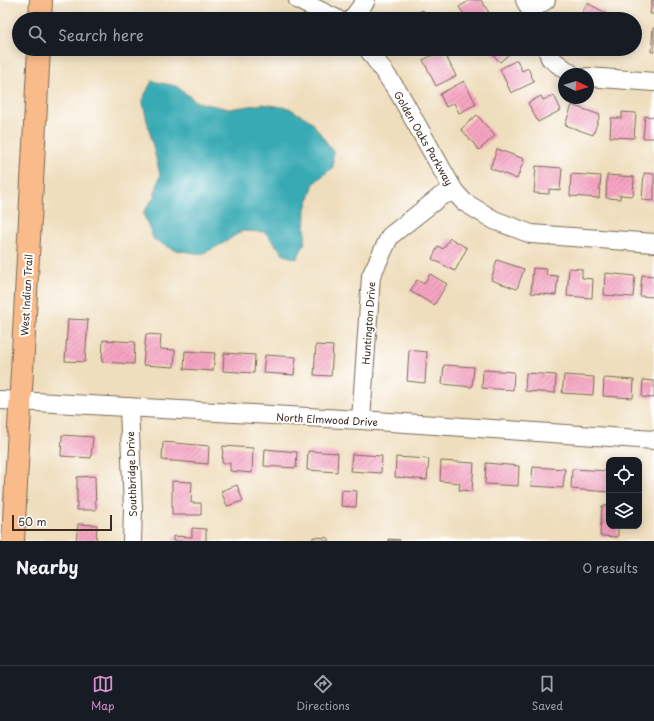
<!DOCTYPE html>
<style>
body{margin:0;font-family:"Playpen Sans",sans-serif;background:#20242c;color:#f1f3f6}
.controls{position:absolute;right:12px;bottom:12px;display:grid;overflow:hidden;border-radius:8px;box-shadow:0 2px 10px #0003}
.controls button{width:36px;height:36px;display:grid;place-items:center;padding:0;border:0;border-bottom:1px solid #363941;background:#171b24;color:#f1f3f6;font:20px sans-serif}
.compass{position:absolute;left:558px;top:68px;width:36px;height:36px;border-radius:50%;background:#171b24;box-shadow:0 2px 10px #0003;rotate:94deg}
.scale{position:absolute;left:12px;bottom:10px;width:100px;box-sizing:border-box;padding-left:4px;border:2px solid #3b2a1e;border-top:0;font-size:11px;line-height:14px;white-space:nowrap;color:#3b2a1e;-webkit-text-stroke:3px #fff;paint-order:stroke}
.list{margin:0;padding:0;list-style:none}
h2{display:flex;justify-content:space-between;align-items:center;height:52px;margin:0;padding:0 16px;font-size:17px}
h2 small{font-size:13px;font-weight:400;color:#9ea1a6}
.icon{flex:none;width:22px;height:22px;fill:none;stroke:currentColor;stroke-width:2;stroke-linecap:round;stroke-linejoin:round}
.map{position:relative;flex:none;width:654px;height:541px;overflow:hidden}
.search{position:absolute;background:#171b24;box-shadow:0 2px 10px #0003;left:12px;right:12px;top:12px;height:44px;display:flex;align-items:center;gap:10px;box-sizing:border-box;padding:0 14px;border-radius:22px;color:#9ea1a6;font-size:15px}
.sheet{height:124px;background:#171b24}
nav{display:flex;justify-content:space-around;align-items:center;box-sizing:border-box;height:56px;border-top:1px solid #363941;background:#171b24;font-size:11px;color:#9ea1a6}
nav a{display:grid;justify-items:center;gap:2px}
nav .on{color:#d690ce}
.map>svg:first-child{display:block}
.water{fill:#39aab4;stroke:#3a6a69}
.building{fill:url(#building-hatch)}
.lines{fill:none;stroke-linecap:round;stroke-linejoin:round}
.minor-casing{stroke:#7a6956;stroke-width:20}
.major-casing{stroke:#7a6956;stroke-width:24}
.minor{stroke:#fff;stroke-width:18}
.major{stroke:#fabb8b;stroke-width:22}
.labels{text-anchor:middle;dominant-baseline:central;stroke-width:4;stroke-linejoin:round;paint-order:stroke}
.street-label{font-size:10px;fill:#3b2a1e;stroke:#fff}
</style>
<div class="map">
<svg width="654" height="541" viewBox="0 0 654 541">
<defs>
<pattern id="building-hatch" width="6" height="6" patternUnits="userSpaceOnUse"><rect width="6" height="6" fill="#f6a5c2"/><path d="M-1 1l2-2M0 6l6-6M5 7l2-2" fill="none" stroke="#c8879d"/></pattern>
</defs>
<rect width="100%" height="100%" fill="#fff"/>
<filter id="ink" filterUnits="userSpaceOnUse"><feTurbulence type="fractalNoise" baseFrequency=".025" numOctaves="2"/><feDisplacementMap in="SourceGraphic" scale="8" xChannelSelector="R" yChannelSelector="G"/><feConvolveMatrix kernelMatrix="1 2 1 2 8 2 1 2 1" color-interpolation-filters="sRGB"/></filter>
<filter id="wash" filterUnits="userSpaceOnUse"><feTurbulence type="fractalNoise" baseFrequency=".012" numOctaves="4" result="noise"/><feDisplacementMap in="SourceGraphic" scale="16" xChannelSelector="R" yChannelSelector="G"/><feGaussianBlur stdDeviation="0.9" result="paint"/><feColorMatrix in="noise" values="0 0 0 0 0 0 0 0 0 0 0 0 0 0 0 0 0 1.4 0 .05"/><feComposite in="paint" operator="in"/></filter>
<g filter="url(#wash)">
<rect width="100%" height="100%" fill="#efdebd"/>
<polygon class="water" points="152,81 176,86 197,102 229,109 263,104 289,108 311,121 333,151 333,167 314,183 306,209 305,242 297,259 284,255 265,232 242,231 222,244 202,254 175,250 154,240 143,213 154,197 160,175 142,100"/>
<g id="blocks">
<g class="building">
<polygon points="470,0 481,0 493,19 467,19 459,7"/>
<polygon points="652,0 654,0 654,14 650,14"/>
<polygon points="587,3 606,13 603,19 579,19"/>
<polygon points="423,10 427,19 407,19 406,17"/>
<polygon points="653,28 654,28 654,52 651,52"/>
<polygon points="488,49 515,49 500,62"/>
<polygon points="443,50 456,76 436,86 423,60"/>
<polygon points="517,60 522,71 528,68 534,82 511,93 500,69"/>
<polygon points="464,81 476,104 459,113 454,103 446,107 440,94"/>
<polygon points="554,95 561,110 538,122 528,103 541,96 543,100"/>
<polygon points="572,105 600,115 593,135 565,125"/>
<polygon points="622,112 636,113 634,138 610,137 611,118 622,118"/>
<polygon points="477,115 495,136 479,150 461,129"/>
<polygon points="645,116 654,117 654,138 643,138"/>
<polygon points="497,149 524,159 517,179 490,168"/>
<polygon points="536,166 562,168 560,190 549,189 549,194 534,193"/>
<polygon points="644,173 654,174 654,201 642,200"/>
<polygon points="571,174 601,176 599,198 570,196"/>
<polygon points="607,175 634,177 633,196 620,195 620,199 606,198"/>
<polygon points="450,238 467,248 455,271 432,259 438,246 443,249"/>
<polygon points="497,260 524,269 517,289 491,280"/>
<polygon points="533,268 547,269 546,275 558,276 556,295 531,293"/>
<polygon points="569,268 582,269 582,278 593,279 592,298 567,296"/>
<polygon points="605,273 635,276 633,297 604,295"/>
<polygon points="430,274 447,284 434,305 410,291 417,280 424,284"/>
<polygon points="642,275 654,276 654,297 640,296"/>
<polygon points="68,319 88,320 85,362 65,361"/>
<polygon points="146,334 161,335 160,349 175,350 174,367 143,365"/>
<polygon points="103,340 135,342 134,364 102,362"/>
<polygon points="316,345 333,346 331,376 314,375"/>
<polygon points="409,350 427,352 425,383 407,381"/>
<polygon points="185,351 215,353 213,371 184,369"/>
<polygon points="224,353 255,355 254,373 223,371"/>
<polygon points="265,355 296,357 294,375 263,373"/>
<polygon points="444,365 474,367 472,387 442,384"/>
<polygon points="483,370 514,372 513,390 482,388"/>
<polygon points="526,373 556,375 555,393 525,391"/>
<polygon points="564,375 594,377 593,395 562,393"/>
<polygon points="604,378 634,380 633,398 603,396"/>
<polygon points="643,380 654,381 654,398 642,397"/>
<polygon points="62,435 93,437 91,458 61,456"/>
<polygon points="163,442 209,446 208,464 162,460"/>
<polygon points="223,446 253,448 252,473 230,471 230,463 222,463"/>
<polygon points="265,449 297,452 296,468 264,466"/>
<polygon points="308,451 338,453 337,472 307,470"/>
<polygon points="352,454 382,456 381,473 350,471"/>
<polygon points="396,457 429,459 427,480 395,477"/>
<polygon points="441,461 474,463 472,491 459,490 460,483 440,481"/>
<polygon points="486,463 519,466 518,486 485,484"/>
<polygon points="533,467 565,469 563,488 531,486"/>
<polygon points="572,469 609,471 609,492 571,489"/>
<polygon points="95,476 96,510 77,510 77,477"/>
<polygon points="172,481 192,482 191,503 201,503 201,515 172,515"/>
<polygon points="237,485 243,501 227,506 221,491"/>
<polygon points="342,490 357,491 356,507 341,506"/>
<polygon points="602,506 609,506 609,526 618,526 618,537 600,536"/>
<polygon points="78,524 97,525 96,541 76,541"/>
<polygon points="192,528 206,529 206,541 173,541 173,536 192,537"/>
<polygon points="313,537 329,538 329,541 313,541"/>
<polygon points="388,539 400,540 400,541 388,541"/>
</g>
</g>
</g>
<g filter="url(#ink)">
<use href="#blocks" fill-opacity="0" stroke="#7a6956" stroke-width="1"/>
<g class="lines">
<g class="minor-casing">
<g id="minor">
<polyline points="298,0 337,19"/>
<polyline points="525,0 535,19"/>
<polyline points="531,10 546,0"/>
<polyline points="352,19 366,0"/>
<polyline points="368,49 399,93 454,191 464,202 494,220 531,234 654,243"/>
<polyline points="547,49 550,58 571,74"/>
<polyline points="588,77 654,82"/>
<polyline points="0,400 361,420 654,440"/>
<polyline points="129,407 133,509 132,541"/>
<polyline points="361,420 371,276 390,236 441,196 454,191"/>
</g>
</g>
<g class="major-casing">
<g id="major">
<polyline points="40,19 41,0"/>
<polyline points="13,541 39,49"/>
</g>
</g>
<use href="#minor" class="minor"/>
<use href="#major" class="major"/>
</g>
</g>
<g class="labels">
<g class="street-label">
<text transform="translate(424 138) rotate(60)">Golden Oaks Parkway</text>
<text transform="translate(26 295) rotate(-87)">West Indian Trail</text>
<text transform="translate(368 323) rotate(-86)">Huntington Drive</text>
<text transform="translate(327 419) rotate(3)">North Elmwood Drive</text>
<text transform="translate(131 474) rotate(-92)">Southbridge Drive</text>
</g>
</g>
</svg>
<div class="controls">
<button><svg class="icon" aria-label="locate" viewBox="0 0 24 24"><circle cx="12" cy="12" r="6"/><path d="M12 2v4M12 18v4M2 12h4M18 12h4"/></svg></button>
<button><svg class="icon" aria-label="layers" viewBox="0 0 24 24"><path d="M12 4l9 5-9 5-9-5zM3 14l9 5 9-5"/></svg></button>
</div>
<svg class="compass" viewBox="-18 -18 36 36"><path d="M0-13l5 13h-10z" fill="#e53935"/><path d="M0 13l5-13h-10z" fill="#9ea1a6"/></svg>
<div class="scale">50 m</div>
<div class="search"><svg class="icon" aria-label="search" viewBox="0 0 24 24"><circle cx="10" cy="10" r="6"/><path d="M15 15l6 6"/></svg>Search here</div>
</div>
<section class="sheet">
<h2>Nearby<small>0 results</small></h2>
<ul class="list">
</ul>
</section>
<nav>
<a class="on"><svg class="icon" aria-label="map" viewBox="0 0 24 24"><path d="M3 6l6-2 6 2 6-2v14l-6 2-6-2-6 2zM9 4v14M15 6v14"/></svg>Map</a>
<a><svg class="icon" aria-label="directions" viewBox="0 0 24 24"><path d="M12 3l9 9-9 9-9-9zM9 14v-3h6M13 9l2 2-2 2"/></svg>Directions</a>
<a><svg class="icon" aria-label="saved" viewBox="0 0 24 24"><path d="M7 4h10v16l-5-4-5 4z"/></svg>Saved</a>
</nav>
